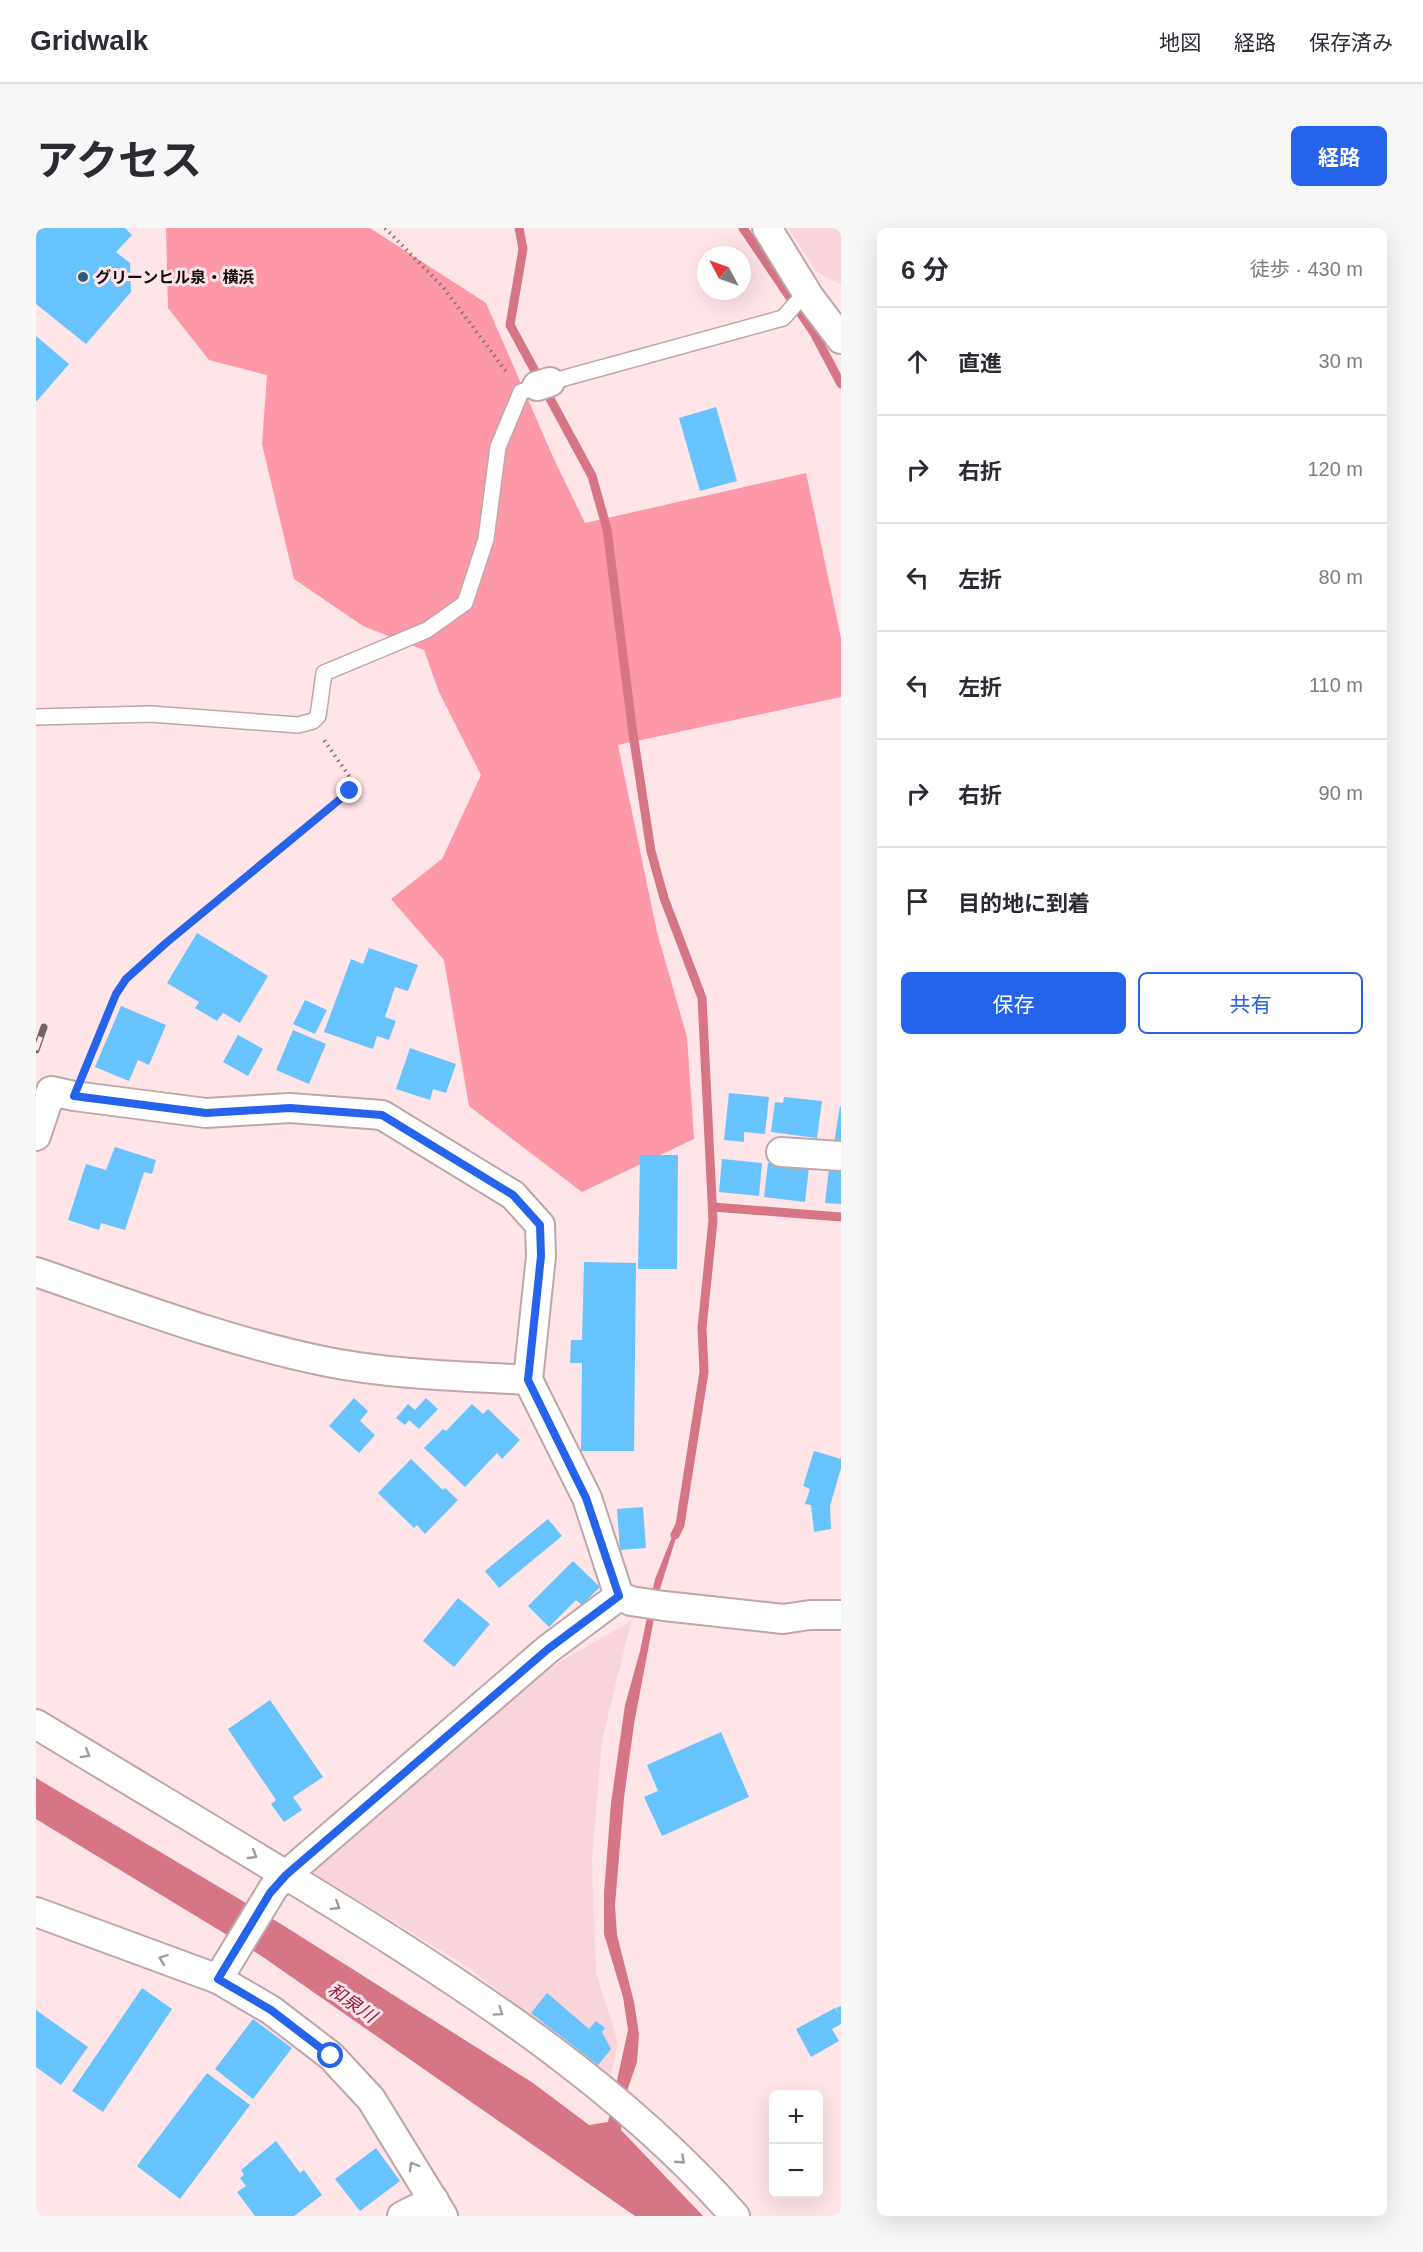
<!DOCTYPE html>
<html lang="ja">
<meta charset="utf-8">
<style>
body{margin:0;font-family:Helvetica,"Noto Sans JP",sans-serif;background:#f7f7f7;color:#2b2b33}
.controls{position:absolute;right:18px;bottom:18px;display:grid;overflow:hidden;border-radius:9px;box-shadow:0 6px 24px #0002}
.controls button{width:54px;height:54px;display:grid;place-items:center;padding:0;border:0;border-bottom:2px solid #e1e1e2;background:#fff;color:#2b2b33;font:30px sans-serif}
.compass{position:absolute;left:661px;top:18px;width:54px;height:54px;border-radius:50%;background:#fff;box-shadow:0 6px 24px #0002;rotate:311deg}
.stop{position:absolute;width:18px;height:18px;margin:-14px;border:4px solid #2563eb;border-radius:50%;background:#fff}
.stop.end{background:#2563eb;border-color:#fff;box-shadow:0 2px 6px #0008}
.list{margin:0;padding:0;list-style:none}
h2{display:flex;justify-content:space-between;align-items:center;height:78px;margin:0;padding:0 24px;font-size:26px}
h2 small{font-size:20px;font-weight:400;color:#7c7c81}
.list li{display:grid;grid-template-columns:39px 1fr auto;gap:18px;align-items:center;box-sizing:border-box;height:108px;padding:0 24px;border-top:2px solid #e1e1e2}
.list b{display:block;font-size:22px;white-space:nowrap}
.list em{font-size:20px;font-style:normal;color:#7c7c81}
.actions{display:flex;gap:12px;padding:18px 24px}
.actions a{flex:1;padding:14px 0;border:2px solid #2563eb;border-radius:9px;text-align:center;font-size:21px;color:#2563eb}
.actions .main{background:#2563eb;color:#fff}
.icon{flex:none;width:33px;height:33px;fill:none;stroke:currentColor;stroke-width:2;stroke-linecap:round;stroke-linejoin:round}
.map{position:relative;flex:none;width:805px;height:1988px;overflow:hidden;border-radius:9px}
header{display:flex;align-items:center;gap:36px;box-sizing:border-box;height:84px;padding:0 30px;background:#fff;border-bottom:2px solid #e1e1e2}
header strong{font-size:28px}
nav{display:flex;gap:33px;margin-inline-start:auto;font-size:21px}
.intro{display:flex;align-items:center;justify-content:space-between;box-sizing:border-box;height:144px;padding:0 36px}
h1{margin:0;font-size:42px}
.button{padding:15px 27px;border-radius:9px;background:#2563eb;color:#fff;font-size:21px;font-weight:700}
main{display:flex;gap:36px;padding:0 36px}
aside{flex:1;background:#fff;border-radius:9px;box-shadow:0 6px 24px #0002}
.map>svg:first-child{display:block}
.built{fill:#f8d5da}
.forest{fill:#fd98a9}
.water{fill:#d57586}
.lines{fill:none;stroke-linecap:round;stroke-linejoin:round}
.stream{stroke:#d57586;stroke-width:9}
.building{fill:#66c3fe}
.service-casing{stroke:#bfa6a9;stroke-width:18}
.minor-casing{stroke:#bfa6a9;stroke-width:32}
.path{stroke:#837275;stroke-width:4;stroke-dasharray:1.5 4.5;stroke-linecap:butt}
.service{stroke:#fff;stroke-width:15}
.minor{stroke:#fff;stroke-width:28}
.rail-casing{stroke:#726264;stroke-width:7}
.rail{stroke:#ffe4e8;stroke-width:4.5;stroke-dasharray:14;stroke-linecap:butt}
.oneway{stroke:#a19d9e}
.route{stroke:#2563eb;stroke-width:8}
.poi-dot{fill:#2c5c7a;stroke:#ffe4e8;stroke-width:2}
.labels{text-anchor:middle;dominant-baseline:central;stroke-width:6;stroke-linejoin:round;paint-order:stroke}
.poi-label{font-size:16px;font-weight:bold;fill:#130b0c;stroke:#ffe4e8;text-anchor:start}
.water-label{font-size:18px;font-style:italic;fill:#901b3e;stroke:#ffe4e8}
</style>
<header>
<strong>Gridwalk</strong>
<nav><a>地図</a><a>経路</a><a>保存済み</a></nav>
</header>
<div class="intro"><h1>アクセス</h1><a class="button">経路</a></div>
<main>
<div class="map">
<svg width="805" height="1988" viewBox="0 0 805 1988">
<rect width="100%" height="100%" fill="#ffe4e8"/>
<g class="built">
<polygon points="752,0 805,0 805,57 781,44"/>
<polygon points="595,1393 566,1513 556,1631 560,1744 582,1815 574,1851 432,1739 278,1645 278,1641 510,1442"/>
</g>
<polygon class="forest" points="130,0 334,0 450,75 517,229 549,295 770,245 805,410 805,469 582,517 621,704 651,809 658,911 546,964 433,878 408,732 355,671 406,631 445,547 403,464 388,422 327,398 258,351 226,216 231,147 173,132 132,80"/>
<polygon class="water" points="663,1168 658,1215 644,1297 623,1364 598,1496 588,1570 579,1677 581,1707 598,1774 603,1806 601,1834 589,1869 585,1902 667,1988 599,1988 224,1727 0,1591 0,1550 245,1696 497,1855 553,1897 572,1894 592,1802 587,1769 568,1706 568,1665 575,1575 589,1477 604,1423 619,1351 640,1299"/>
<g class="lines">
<g class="stream">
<polyline points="483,0 487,21 474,97 556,248 571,301 597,506 615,623 628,670 666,770 677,992 666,1100 668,1144 644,1297 639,1307"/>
<polyline points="707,0 778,105 805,156"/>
<polyline points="677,979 805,989"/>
</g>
</g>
<g class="building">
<polygon points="0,0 89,0 96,7 80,24 94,35 95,64 50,116 0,76"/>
<polygon points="0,108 33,136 0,174"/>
<polygon points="680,179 701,253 664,263 643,190"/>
<polygon points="161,705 232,748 204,795 187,785 181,793 159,780 163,774 131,755"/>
<polygon points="333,720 382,737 372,763 359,759 349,789 360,793 353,812 341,808 337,821 288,804 315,731 327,736"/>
<polygon points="269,772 291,782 279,806 257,796"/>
<polygon points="85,778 130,797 113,837 102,832 93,853 59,839"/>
<polygon points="257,802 290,816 273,856 240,842"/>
<polygon points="202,807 227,821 212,848 187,834"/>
<polygon points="374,820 420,836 410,865 397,861 394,872 360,861"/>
<polygon points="693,865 733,869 729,906 708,904 708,914 688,912"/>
<polygon points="748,869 786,873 781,910 735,904 739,874 747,875"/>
<polygon points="804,878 805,879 805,916 798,915"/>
<polygon points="79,919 120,932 116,946 108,944 89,1002 65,995 63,1002 32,992 50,936 70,942"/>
<polygon points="604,927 642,927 641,1041 602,1041"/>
<polygon points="686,931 726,935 723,968 683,964"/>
<polygon points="732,935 773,940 769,974 728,969"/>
<polygon points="793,940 805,941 805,976 789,975"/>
<polygon points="548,1034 600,1035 598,1223 545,1223 546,1135 534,1135 535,1112 546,1112"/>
<polygon points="318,1170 332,1183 324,1193 339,1207 323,1225 293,1198"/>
<polygon points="390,1170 402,1181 383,1201 373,1192 369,1197 360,1190 372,1176 379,1182"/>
<polygon points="436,1176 447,1186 452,1181 484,1212 466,1231 461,1225 429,1259 388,1220 407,1201 410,1203"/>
<polygon points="778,1223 805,1231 805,1240 794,1278 795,1301 778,1304 775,1277 769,1276 774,1261 767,1258"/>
<polygon points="375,1231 407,1262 409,1260 422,1272 389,1306 381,1297 378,1300 342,1265"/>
<polygon points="607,1279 610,1320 584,1322 581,1281"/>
<polygon points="512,1291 526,1308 463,1360 449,1343"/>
<polygon points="537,1333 564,1359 546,1377 540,1372 513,1399 492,1378"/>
<polygon points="422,1370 454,1396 418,1439 387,1413"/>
<polygon points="234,1472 287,1549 257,1569 266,1582 248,1594 235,1576 240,1572 192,1501"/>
<polygon points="685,1504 713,1569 626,1608 608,1569 622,1563 611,1537"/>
<polygon points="106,1760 136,1781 67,1884 36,1863"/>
<polygon points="511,1765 553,1801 560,1793 569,1800 566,1804 575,1821 562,1837 495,1785"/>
<polygon points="805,1778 805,1796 796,1801 803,1813 775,1829 760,1801 799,1780 803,1786 800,1780"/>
<polygon points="0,1782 52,1819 25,1857 0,1839"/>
<polygon points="217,1791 256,1820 217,1871 179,1841"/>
<polygon points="171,1845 214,1877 144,1971 101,1938"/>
<polygon points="240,1913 264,1945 268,1942 286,1967 258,1988 219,1988 201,1964 210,1958 204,1950 208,1947 205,1942"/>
<polygon points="340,1920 364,1953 324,1983 299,1951"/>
</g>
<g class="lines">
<g class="service-casing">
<g id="service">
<polyline points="514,154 747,90 771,63"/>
<polyline points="0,489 115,486 262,497 277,493 282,488 288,445 391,402 429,375 450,311 462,219 485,164 501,158"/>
</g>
</g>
<g class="minor-casing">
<g id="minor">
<polyline points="731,0 774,70 805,111"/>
<polyline points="501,158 514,154"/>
<polyline points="0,908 15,863 38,868 170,885 254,880 346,887 477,967 504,997 505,1028 492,1152 551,1270 583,1368 595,1373 628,1378 747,1391 774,1387 805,1387"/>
<polyline points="745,924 805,928"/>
<path d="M 0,1044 C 96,1077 192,1114 292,1134 C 358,1147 426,1148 492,1152"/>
<path d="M 0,1496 C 102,1558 205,1619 307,1682 C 447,1769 589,1863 699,1988"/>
<polyline points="0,1684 182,1751 235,1782 295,1828 335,1871 407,1988"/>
<polyline points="182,1751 238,1659 250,1647 512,1421 583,1368"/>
<polyline points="366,1988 398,1972"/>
</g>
</g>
<g class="path">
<polyline points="349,0 407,59 472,146"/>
<polyline points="50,840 80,766 89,751 130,715 314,563 318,555 288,512"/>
</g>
<use href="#service" class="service"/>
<use href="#minor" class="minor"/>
<g class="rail-casing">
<polyline id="rail" points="0,822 8,799"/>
</g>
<use href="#rail" class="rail"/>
</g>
<defs><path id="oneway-chevron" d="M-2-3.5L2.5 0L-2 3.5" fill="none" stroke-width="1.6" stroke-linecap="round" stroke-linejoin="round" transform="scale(1.5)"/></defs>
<g class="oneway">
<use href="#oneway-chevron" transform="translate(50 1526) rotate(31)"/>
<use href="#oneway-chevron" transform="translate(217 1627) rotate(31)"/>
<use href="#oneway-chevron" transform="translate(300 1678) rotate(32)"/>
<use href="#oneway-chevron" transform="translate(127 1731) rotate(-160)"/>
<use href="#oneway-chevron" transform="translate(463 1784) rotate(35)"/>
<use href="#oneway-chevron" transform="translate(645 1932) rotate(43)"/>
<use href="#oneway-chevron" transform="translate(377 1938) rotate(-120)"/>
</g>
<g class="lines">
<polyline class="route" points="295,1828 235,1782 182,1751 234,1665 250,1647 512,1421 583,1368 550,1270 492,1152 505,1028 504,997 477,967 346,887 254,880 170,885 38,868 80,766 90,751 130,715 314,563"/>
</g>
<circle class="poi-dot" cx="47" cy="49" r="6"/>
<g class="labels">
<g class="poi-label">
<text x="59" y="49">グリーンヒル泉・横浜</text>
</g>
<g class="water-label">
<text transform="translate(316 1775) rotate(35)">和泉川</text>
</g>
</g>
</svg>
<div class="controls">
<button>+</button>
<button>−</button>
</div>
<svg class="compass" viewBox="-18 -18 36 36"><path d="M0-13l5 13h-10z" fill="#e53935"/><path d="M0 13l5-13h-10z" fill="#7c7c81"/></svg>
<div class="stop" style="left:295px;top:1828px"></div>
<div class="stop end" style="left:314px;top:563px"></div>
</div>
<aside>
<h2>6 分<small>徒歩 · 430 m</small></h2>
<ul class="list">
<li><svg class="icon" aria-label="ahead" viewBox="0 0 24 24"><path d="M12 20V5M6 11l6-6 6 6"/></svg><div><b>直進</b></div><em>30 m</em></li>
<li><svg class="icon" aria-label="right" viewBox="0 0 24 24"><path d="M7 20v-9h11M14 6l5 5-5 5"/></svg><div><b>右折</b></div><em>120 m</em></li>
<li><svg class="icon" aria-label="left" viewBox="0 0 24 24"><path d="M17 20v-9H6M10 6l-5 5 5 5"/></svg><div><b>左折</b></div><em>80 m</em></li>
<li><svg class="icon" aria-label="left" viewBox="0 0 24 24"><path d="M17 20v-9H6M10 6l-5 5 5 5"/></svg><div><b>左折</b></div><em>110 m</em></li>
<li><svg class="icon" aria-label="right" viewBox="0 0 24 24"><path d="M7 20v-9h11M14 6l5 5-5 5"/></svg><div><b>右折</b></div><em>90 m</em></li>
<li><svg class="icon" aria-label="arrive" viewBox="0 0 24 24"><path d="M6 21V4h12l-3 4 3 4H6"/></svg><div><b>目的地に到着</b></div></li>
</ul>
<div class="actions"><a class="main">保存</a><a>共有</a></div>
</aside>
</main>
